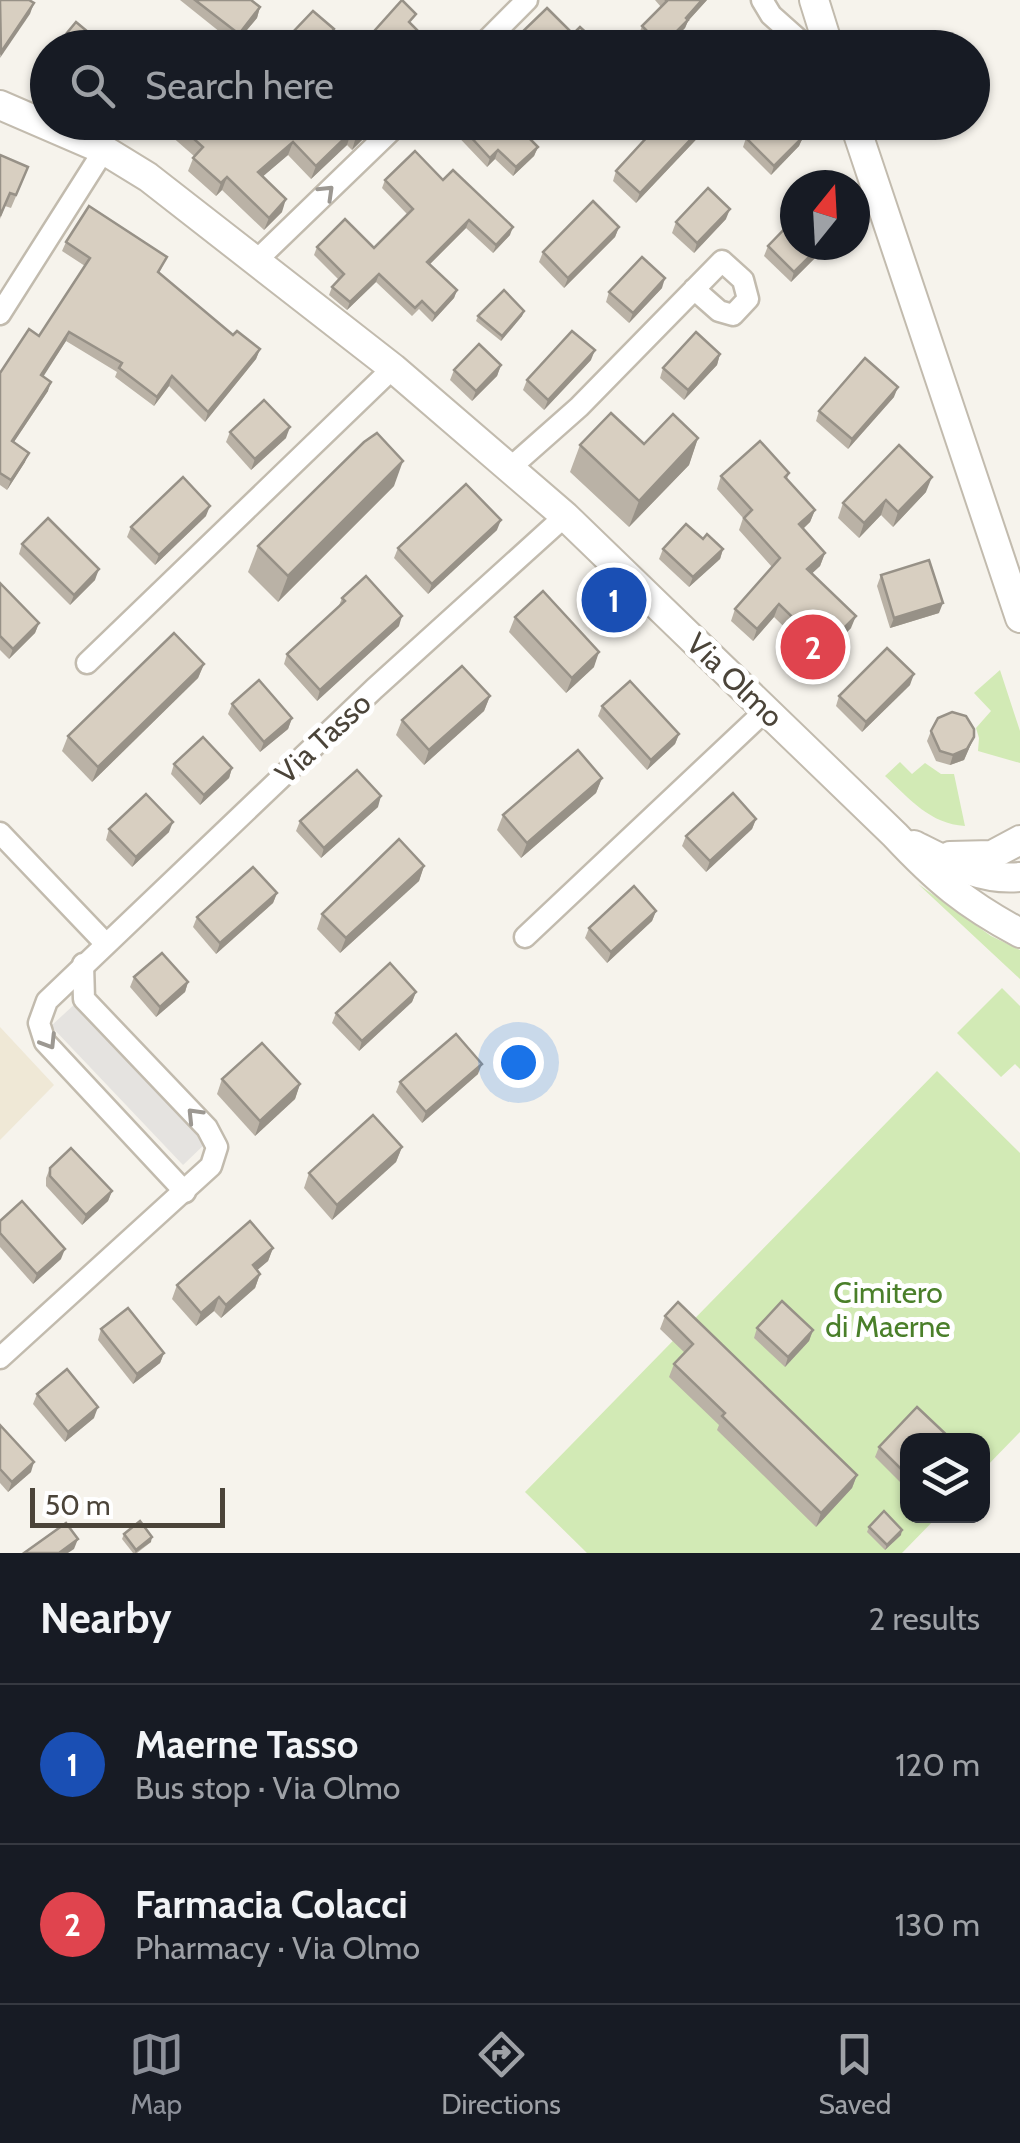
<!DOCTYPE html>
<meta charset="utf-8">
<style>
body{margin:0;font-family:Cabin,sans-serif;background:#242831;color:#f1f3f6}
.controls{position:absolute;right:30px;bottom:30px;display:grid;overflow:hidden;border-radius:20px;box-shadow:0 2px 8px #0004}
.controls button{width:90px;height:90px;display:grid;place-items:center;padding:0;border:0;border-bottom:2px solid #363941;background:#171b24;color:#f1f3f6;font:50px sans-serif}
.compass{position:absolute;left:780px;top:170px;width:90px;height:90px;border-radius:50%;background:#171b24;box-shadow:0 2px 8px #0004;rotate:18deg}
.scale{position:absolute;left:30px;bottom:25px;width:195px;box-sizing:border-box;padding-left:10px;border:5px solid #4b4439;border-top:0;font-size:28px;line-height:35px;white-space:nowrap;color:#4b4439;-webkit-text-stroke:8px #fff;paint-order:stroke}
.you{position:absolute;left:518px;top:1062px;width:35px;height:35px;margin:-25px;border:8px solid #fff;border-radius:50%;background:#1a73e8;box-shadow:0 0 0 15px #1a73e833}
.badge{display:grid;place-items:center;width:65px;height:65px;border-radius:50%;background:#8c9099;color:#fff;font-size:32px;font-weight:700}
.pin{position:absolute;translate:-50% -50%;border:5px solid #fff;box-shadow:0 2px 10px #0006}
.list{margin:0;padding:0;list-style:none}
h2{display:flex;justify-content:space-between;align-items:center;height:130px;margin:0;padding:0 40px;font-size:42px}
h2 small{font-size:32px;font-weight:400;color:#9ea1a6}
.list li{display:grid;grid-template-columns:65px 1fr auto;gap:30px;align-items:center;box-sizing:border-box;height:160px;padding:0 40px;border-top:2px solid #363941}
.list b{display:block;font-size:38px;white-space:nowrap}
.list p{margin:0;font-size:32px;white-space:nowrap;color:#9ea1a6}
.list em{font-size:32px;font-style:normal;color:#9ea1a6}
.icon{flex:none;width:55px;height:55px;fill:none;stroke:currentColor;stroke-width:2;stroke-linecap:round;stroke-linejoin:round}
.map{position:relative;flex:none;width:1020px;height:1553px;overflow:hidden}
.search{position:absolute;background:#171b24;box-shadow:0 2px 8px #0004;left:30px;right:30px;top:30px;height:110px;display:flex;align-items:center;gap:25px;box-sizing:border-box;padding:0 35px;border-radius:55px;color:#9ea1a6;font-size:38px}
.sheet{height:450px;background:#171b24}
nav{display:flex;justify-content:space-around;align-items:center;box-sizing:border-box;height:140px;border-top:2px solid #363941;background:#171b24;font-size:28px;color:#9ea1a6}
nav a{display:grid;justify-items:center;gap:5px}
nav .on{color:#8c9099}
.map>svg:first-child{display:block}
.education{fill:#efe8d6}
.green{fill:#d2eab5}
.parking{fill:#e5e3e0}
.lines{fill:none;stroke-linecap:round;stroke-linejoin:round}
.minor-casing{stroke:#c2bbae;stroke-width:25}
.tertiary-casing{stroke:#c2bbae;stroke-width:32}
.minor{stroke:#fff;stroke-width:20}
.tertiary{stroke:#fff;stroke-width:28}
.wall{fill:#bab2a6}
.shaded-wall{fill:#979187}
.building{fill:#d8cfc1;stroke:#979187;stroke-width:2.5}
.oneway{stroke:#9c9892}
.labels{text-anchor:middle;dominant-baseline:central;stroke-width:10;stroke-linejoin:round;paint-order:stroke}
.street-label{font-size:30px;fill:#4b4439;stroke:#fff}
.park-label{font-size:30px;fill:#4a7f2a;stroke:#fff}
</style>
<div class="map">
<svg width="1020" height="1553" viewBox="0 0 1020 1553">
<rect width="100%" height="100%" fill="#f6f3ec"/>
<polygon class="education" points="0,1027 54,1085 0,1140"/>
<g class="green">
<polygon points="1000,670 1020,731 1020,763 978,751 979,738 976,728 991,711 974,693"/>
<path d="M 900,762 L 912,774 L 925,763 L 941,774 L 954,774 L 965,826 C 930,824 910,799 885,776 Z"/>
<polygon points="918,884 991,936 1020,950 1020,979"/>
<polygon points="1002,988 1020,1006 1020,1069 1015,1064 1001,1077 957,1033"/>
<polygon points="937,1071 1020,1153 1020,1432 983,1470 982,1440 908,1440 908,1516 938,1516 902,1553 587,1553 525,1492"/>
</g>
<polygon class="parking" points="76,1003 208,1141 183,1165 51,1026"/>
<g class="lines">
<g class="minor-casing">
<g id="minor">
<polyline points="762,0 771,15 808,48"/>
<polyline points="479,48 527,0"/>
<polyline points="257,260 400,122"/>
<polyline points="0,314 104,150"/>
<polyline points="510,468 579,407 722,261 743,280 748,299 733,315 719,311 694,289"/>
<polyline points="87,663 393,368"/>
<polyline points="0,833 106,944"/>
<polyline points="525,937 766,710"/>
<polyline points="185,1192 45,1042 39,1023 47,1001 374,689 565,516"/>
<polyline points="0,1358 211,1166 217,1147 207,1128 84,999 83,964"/>
</g>
</g>
<g class="tertiary-casing">
<g id="tertiary">
<polyline points="814,0 829,48"/>
<path d="M 0,105 L 104,150 L 148,177 L 393,368 L 565,516 L 895,835 C 937,880 966,904 1020,933"/>
<polyline points="854,122 1020,618"/>
<path d="M 914,845 C 948,862 981,881 1020,877"/>
<polyline points="950,856 992,855 1020,840"/>
</g>
</g>
<use href="#minor" class="minor"/>
<use href="#tertiary" class="tertiary"/>
</g>
<g class="wall">
<polygon points="180,0 251,0 260,7 257,18 235,44"/>
<polygon points="655,0 707,0 688,21 685,28 665,48 652,48 639,34 642,26 661,7"/>
<polygon points="573,34 603,48 514,46 517,37"/>
<polygon points="164,122 380,122 352,150 347,145 311,179 288,155 263,176 282,212 264,230 222,190 216,196 188,171 194,156 162,128"/>
<polygon points="449,122 529,122 521,130 538,147 534,156 513,176 495,159 487,167 448,126"/>
<polygon points="707,128 636,203 613,181 616,171"/>
<polygon points="796,131 803,137 799,146 771,175 743,147 746,138"/>
<polygon points="0,155 23,180 11,208 5,206 0,219"/>
<polygon points="385,180 443,180 510,235 493,253 466,228 430,264 457,290 454,298 432,322 419,309 412,316 376,282 347,310 329,295 332,287 339,280 314,255 317,247 374,248 407,214 382,188"/>
<polygon points="726,219 694,253 672,233 676,222"/>
<polygon points="619,227 615,237 564,288 539,262 543,252"/>
<polygon points="66,242 167,257 159,273 233,335 260,349 256,359 205,422 169,386 154,406 115,377 117,372 66,341 43,376 48,391 13,443 25,462 7,490 0,485 0,373 39,336 85,266 62,251"/>
<polygon points="768,246 821,252 791,282 764,256"/>
<polygon points="662,288 629,323 606,302 609,292"/>
<polygon points="524,311 522,316 501,341 476,321 478,316"/>
<polygon points="720,354 717,365 684,400 660,378 663,368"/>
<polygon points="591,360 544,410 523,390 527,380"/>
<polygon points="501,365 497,376 472,401 450,380 454,370"/>
<polygon points="894,397 848,449 816,421 819,411"/>
<polygon points="230,432 286,438 251,470 226,442"/>
<polygon points="698,438 689,465 629,527 570,472 580,445 644,444"/>
<polygon points="789,473 787,479 815,510 810,522 803,529 825,553 820,566 812,573 851,628 819,661 774,617 753,641 731,621 735,609 772,567 739,530 743,518 717,489 721,476"/>
<polygon points="394,486 278,602 248,572 258,546"/>
<polygon points="926,492 893,527 881,515 859,538 838,518 843,503"/>
<polygon points="206,516 155,565 127,537 131,527"/>
<polygon points="497,530 428,594 394,558 398,548"/>
<polygon points="703,539 723,549 720,559 689,587 659,559 663,549"/>
<polygon points="22,544 95,580 70,605 19,554"/>
<polygon points="881,575 939,613 890,628 877,586"/>
<polygon points="0,583 39,623 35,633 9,659 0,650"/>
<polygon points="342,598 399,626 317,701 284,664 287,654 338,608"/>
<polygon points="515,617 594,667 566,693 509,632"/>
<polygon points="204,664 198,678 92,782 62,751 68,736"/>
<polygon points="910,685 862,732 836,706 839,696"/>
<polygon points="490,696 484,711 424,765 396,735 402,720"/>
<polygon points="232,704 292,718 288,729 260,752 228,714"/>
<polygon points="602,706 679,734 675,744 647,770 598,716"/>
<polygon points="931,731 974,737 964,760 950,765 936,761 927,741"/>
<polygon points="174,764 232,768 229,778 200,805 171,774"/>
<polygon points="602,778 596,793 521,858 497,830 503,815"/>
<polygon points="378,807 321,858 296,831 300,821"/>
<polygon points="756,819 752,829 706,872 682,846 686,836"/>
<polygon points="109,829 169,832 132,867 106,840"/>
<polygon points="424,866 419,881 340,953 317,929 322,914"/>
<polygon points="277,893 273,903 216,954 193,927 197,917"/>
<polygon points="656,911 652,921 607,963 585,938 589,928"/>
<polygon points="134,977 188,982 185,992 156,1017 130,987"/>
<polygon points="416,992 412,1002 359,1051 332,1023 336,1013"/>
<polygon points="478,1074 422,1123 396,1092 400,1082"/>
<polygon points="222,1079 300,1084 295,1099 255,1136 217,1094"/>
<polygon points="402,1147 396,1162 332,1220 304,1188 309,1173"/>
<polygon points="50,1168 112,1191 108,1201 82,1225 46,1186 46,1178"/>
<polygon points="0,1221 61,1259 33,1284 0,1247"/>
<polygon points="273,1248 268,1261 257,1270 260,1274 255,1288 221,1318 214,1311 196,1326 172,1299 177,1285"/>
<polygon points="665,1316 857,1475 852,1488 816,1527 717,1430 719,1425 669,1377 674,1364 685,1353 660,1329"/>
<polygon points="757,1328 813,1330 809,1341 785,1367 754,1338"/>
<polygon points="101,1329 164,1353 160,1363 133,1384 98,1340"/>
<polygon points="37,1394 94,1418 65,1442 33,1404"/>
<polygon points="0,1425 31,1472 8,1492 0,1483"/>
<polygon points="908,1440 908,1490 875,1457 879,1447"/>
<polygon points="869,1527 901,1535 885,1550 867,1532"/>
<polygon points="124,1534 151,1542 137,1553 133,1553 122,1539"/>
</g>
<g class="shaded-wall">
<polygon points="702,0 707,0 688,21 685,28 665,48 661,48"/>
<polygon points="34,3 30,14 0,58 1,52"/>
<polygon points="260,7 257,18 235,44 239,34"/>
<polygon points="371,122 380,122 352,150 356,137"/>
<polygon points="707,122 709,122 707,128 636,203 640,193"/>
<polygon points="351,132 347,145 311,179 316,166"/>
<polygon points="803,137 799,146 771,175 774,166"/>
<polygon points="293,142 288,155 254,184 258,172"/>
<polygon points="538,147 534,156 513,176 516,167"/>
<polygon points="498,150 495,159 487,167 490,158"/>
<polygon points="227,177 222,190 216,196 221,183"/>
<polygon points="286,199 282,212 264,230 269,218"/>
<polygon points="730,209 726,219 694,253 697,243"/>
<polygon points="469,220 466,228 424,270 427,262"/>
<polygon points="513,227 510,235 493,253 496,245"/>
<polygon points="619,227 615,237 564,288 568,278"/>
<polygon points="821,245 823,245 821,252 791,282 794,272"/>
<polygon points="379,274 376,282 347,310 350,302"/>
<polygon points="665,278 662,288 629,323 633,313"/>
<polygon points="457,290 454,298 432,322 435,314"/>
<polygon points="524,311 522,316 501,341 502,336"/>
<polygon points="69,332 66,341 38,385 41,375"/>
<polygon points="260,349 256,359 205,422 208,412"/>
<polygon points="595,350 591,360 544,410 548,400"/>
<polygon points="720,354 717,365 684,400 688,390"/>
<polygon points="501,365 497,376 472,401 476,391"/>
<polygon points="172,376 169,386 154,406 157,397"/>
<polygon points="51,382 48,391 8,451 12,441"/>
<polygon points="898,387 894,397 848,449 852,439"/>
<polygon points="290,427 286,438 251,470 255,459"/>
<polygon points="698,438 689,465 629,527 639,501"/>
<polygon points="29,453 25,462 7,490 11,480"/>
<polygon points="403,461 394,486 278,602 288,576"/>
<polygon points="932,477 926,492 893,527 898,512"/>
<polygon points="886,500 881,515 859,538 864,523"/>
<polygon points="210,506 206,516 155,565 159,555"/>
<polygon points="815,510 810,522 794,537 799,524"/>
<polygon points="501,520 497,530 428,594 432,584"/>
<polygon points="723,549 720,559 689,587 693,577"/>
<polygon points="825,553 820,566 803,582 807,569"/>
<polygon points="99,569 95,580 70,605 74,595"/>
<polygon points="943,603 939,613 890,628 894,618"/>
<polygon points="779,604 774,617 753,641 757,629"/>
<polygon points="402,616 399,626 317,701 320,690"/>
<polygon points="856,616 851,628 819,661 824,648"/>
<polygon points="39,623 35,633 9,659 13,649"/>
<polygon points="599,652 594,667 566,693 572,678"/>
<polygon points="204,664 198,678 92,782 98,767"/>
<polygon points="914,674 910,685 862,732 866,722"/>
<polygon points="490,696 484,711 424,765 429,750"/>
<polygon points="292,718 288,729 260,752 264,742"/>
<polygon points="679,734 675,744 647,770 651,760"/>
<polygon points="974,737 964,760 950,765 953,755"/>
<polygon points="232,768 229,778 200,805 204,795"/>
<polygon points="602,778 596,793 521,858 527,843"/>
<polygon points="381,796 378,807 321,858 324,848"/>
<polygon points="756,819 752,829 706,872 710,861"/>
<polygon points="173,822 169,832 132,867 136,857"/>
<polygon points="424,866 419,881 340,953 346,938"/>
<polygon points="277,893 273,903 216,954 220,943"/>
<polygon points="656,911 652,921 607,963 611,952"/>
<polygon points="188,982 185,992 156,1017 160,1007"/>
<polygon points="416,992 412,1002 359,1051 362,1041"/>
<polygon points="482,1064 478,1074 422,1123 426,1112"/>
<polygon points="300,1084 295,1099 255,1136 260,1121"/>
<polygon points="402,1147 396,1162 332,1220 337,1205"/>
<polygon points="112,1191 108,1201 82,1225 86,1215"/>
<polygon points="273,1248 268,1261 248,1278 253,1265"/>
<polygon points="65,1249 61,1259 33,1284 37,1274"/>
<polygon points="260,1274 255,1288 221,1318 226,1305"/>
<polygon points="219,1297 214,1311 196,1326 201,1313"/>
<polygon points="813,1330 809,1341 785,1367 788,1357"/>
<polygon points="164,1353 160,1363 133,1384 137,1374"/>
<polygon points="98,1407 94,1418 65,1442 68,1432"/>
<polygon points="34,1462 31,1472 8,1492 12,1482"/>
<polygon points="857,1475 852,1488 816,1527 821,1513"/>
<polygon points="902,1530 901,1535 885,1550 887,1545"/>
<polygon points="152,1537 151,1542 135,1553 136,1550"/>
<polygon points="78,1539 74,1549 68,1553 59,1553"/>
</g>
<g class="building">
<polygon points="0,0 29,0 34,3 1,52"/>
<polygon points="195,0 251,0 260,7 239,34"/>
<polygon points="402,0 416,14 409,22 426,39 417,48 396,48 389,41 383,48 359,48"/>
<polygon points="666,0 702,0 686,18 688,20 662,46 642,26 667,1"/>
<polygon points="547,8 573,34 580,27 603,48 528,48 517,37"/>
<polygon points="313,11 334,29 325,40 331,48 286,48 297,36 293,32"/>
<polygon points="76,22 100,42 96,48 60,48 57,45"/>
<polygon points="175,122 371,122 356,137 351,132 316,166 293,142 258,172 286,199 269,218 227,177 221,183 193,158 203,147"/>
<polygon points="457,122 524,122 519,128 538,147 516,167 498,150 490,158"/>
<polygon points="661,122 707,122 640,193 616,171"/>
<polygon points="761,122 798,122 793,128 803,137 774,166 746,138"/>
<polygon points="415,151 443,180 453,170 513,227 496,245 469,220 427,262 457,290 435,314 422,301 415,308 379,274 350,302 332,287 344,274 317,247 345,219 374,248 413,209 385,180"/>
<polygon points="0,155 28,167 16,195 10,193 0,216"/>
<polygon points="708,188 730,209 697,243 676,222"/>
<polygon points="593,201 619,227 568,278 543,252"/>
<polygon points="89,206 167,257 158,272 233,335 237,331 260,349 208,412 172,376 157,397 119,368 122,363 69,332 41,375 51,382 12,441 29,453 11,480 0,473 0,373 29,329 39,336 90,258 66,242"/>
<polygon points="795,218 795,245 821,245 794,272 768,246"/>
<polygon points="642,257 665,278 633,313 609,292"/>
<polygon points="504,290 524,311 502,336 478,316"/>
<polygon points="572,331 595,350 548,400 527,380"/>
<polygon points="696,332 720,354 688,390 663,368"/>
<polygon points="479,344 501,365 476,391 454,370"/>
<polygon points="865,358 898,387 852,439 819,411"/>
<polygon points="264,400 290,427 255,459 230,432"/>
<polygon points="611,413 644,444 673,414 698,438 639,501 580,445"/>
<polygon points="377,433 403,461 288,576 258,546 364,442"/>
<polygon points="760,441 789,473 785,477 815,510 799,524 825,553 807,569 856,616 824,648 779,604 757,629 735,609 780,558 744,518 752,510 721,476"/>
<polygon points="899,445 932,477 898,512 886,500 864,523 843,503"/>
<polygon points="183,477 210,506 159,555 131,527"/>
<polygon points="466,484 501,520 432,584 398,548"/>
<polygon points="48,518 99,569 74,595 22,544"/>
<polygon points="686,524 703,539 707,534 723,549 693,577 663,549"/>
<polygon points="929,560 943,603 894,618 881,575"/>
<polygon points="366,576 402,616 320,690 287,654 345,601 342,598"/>
<polygon points="0,583 39,623 13,649 0,636"/>
<polygon points="543,591 599,652 572,678 515,617"/>
<polygon points="174,633 204,664 98,767 68,736"/>
<polygon points="887,648 914,674 866,722 839,696"/>
<polygon points="462,666 490,696 429,750 402,720"/>
<polygon points="259,680 292,718 264,742 232,704"/>
<polygon points="630,681 679,734 651,760 602,706"/>
<polygon points="952,712 966,716 974,729 974,737 967,749 953,755 940,751 931,731 938,718"/>
<polygon points="203,737 232,768 204,795 174,764"/>
<polygon points="578,750 602,778 527,843 503,815"/>
<polygon points="357,770 381,796 324,848 300,821"/>
<polygon points="733,793 756,819 710,861 686,836"/>
<polygon points="146,794 173,822 136,857 109,829"/>
<polygon points="399,839 424,866 346,938 322,914"/>
<polygon points="253,867 277,893 220,943 197,917"/>
<polygon points="634,886 656,911 611,952 589,928"/>
<polygon points="162,953 188,982 160,1007 134,977"/>
<polygon points="390,963 416,992 362,1041 336,1013"/>
<polygon points="456,1034 482,1064 426,1112 400,1082"/>
<polygon points="262,1043 300,1084 260,1121 222,1079"/>
<polygon points="373,1115 402,1147 337,1205 309,1173"/>
<polygon points="71,1148 112,1191 86,1215 50,1176 50,1168"/>
<polygon points="22,1201 65,1249 37,1274 0,1233 0,1221"/>
<polygon points="250,1221 273,1248 253,1265 260,1274 226,1305 219,1297 201,1313 177,1285"/>
<polygon points="782,1301 813,1330 788,1357 757,1328"/>
<polygon points="678,1302 857,1475 821,1513 722,1416 725,1413 674,1364 693,1344 665,1316"/>
<polygon points="128,1308 164,1353 137,1374 101,1329"/>
<polygon points="67,1369 98,1407 68,1432 37,1394"/>
<polygon points="917,1407 952,1440 908,1440 908,1476 879,1447"/>
<polygon points="0,1425 34,1462 12,1482 0,1469"/>
<polygon points="884,1511 902,1530 887,1545 869,1527"/>
<polygon points="140,1521 152,1537 136,1550 124,1534"/>
<polygon points="66,1523 78,1539 59,1553 24,1553"/>
</g>
<defs><path id="oneway-chevron" d="M-2-3.5L2.5 0L-2 3.5" fill="none" stroke-width="1.6" stroke-linecap="round" stroke-linejoin="round" transform="scale(2.5)"/></defs>
<g class="oneway">
<use href="#oneway-chevron" transform="translate(327 192) rotate(-44)"/>
<use href="#oneway-chevron" transform="translate(49 1042) rotate(58)"/>
<use href="#oneway-chevron" transform="translate(194 1115) rotate(-134)"/>
</g>
<g class="labels">
<g class="street-label">
<text transform="translate(735 680) rotate(44)">Via Olmo</text>
<text transform="translate(323 738) rotate(-43)">Via Tasso</text>
</g>
<g class="park-label">
<text x="888" y="1292">Cimitero<tspan x="888" dy="34">di Maerne</tspan></text>
</g>
</g>
</svg>
<div class="controls">
<button><svg class="icon" aria-label="layers" viewBox="0 0 24 24"><path d="M12 4l9 5-9 5-9-5zM3 14l9 5 9-5"/></svg></button>
</div>
<svg class="compass" viewBox="-18 -18 36 36"><path d="M0-13l5 13h-10z" fill="#e53935"/><path d="M0 13l5-13h-10z" fill="#9ea1a6"/></svg>
<div class="scale">50 m</div>
<div class="you"></div>
<div class="pin badge" style="left:614px;top:600px;background:#1a4fb4">1</div>
<div class="pin badge" style="left:813px;top:647px;background:#e0444e">2</div>
<div class="search"><svg class="icon" aria-label="search" viewBox="0 0 24 24"><circle cx="10" cy="10" r="6"/><path d="M15 15l6 6"/></svg>Search here</div>
</div>
<section class="sheet">
<h2>Nearby<small>2 results</small></h2>
<ul class="list">
<li><span class="badge" style="background:#1a4fb4">1</span><div><b>Maerne Tasso</b><p>Bus stop · Via Olmo</p></div><em>120 m</em></li>
<li><span class="badge" style="background:#e0444e">2</span><div><b>Farmacia Colacci</b><p>Pharmacy · Via Olmo</p></div><em>130 m</em></li>
</ul>
</section>
<nav>
<a class="on"><svg class="icon" aria-label="map" viewBox="0 0 24 24"><path d="M3 6l6-2 6 2 6-2v14l-6 2-6-2-6 2zM9 4v14M15 6v14"/></svg>Map</a>
<a><svg class="icon" aria-label="directions" viewBox="0 0 24 24"><path d="M12 3l9 9-9 9-9-9zM9 14v-3h6M13 9l2 2-2 2"/></svg>Directions</a>
<a><svg class="icon" aria-label="saved" viewBox="0 0 24 24"><path d="M7 4h10v16l-5-4-5 4z"/></svg>Saved</a>
</nav>
